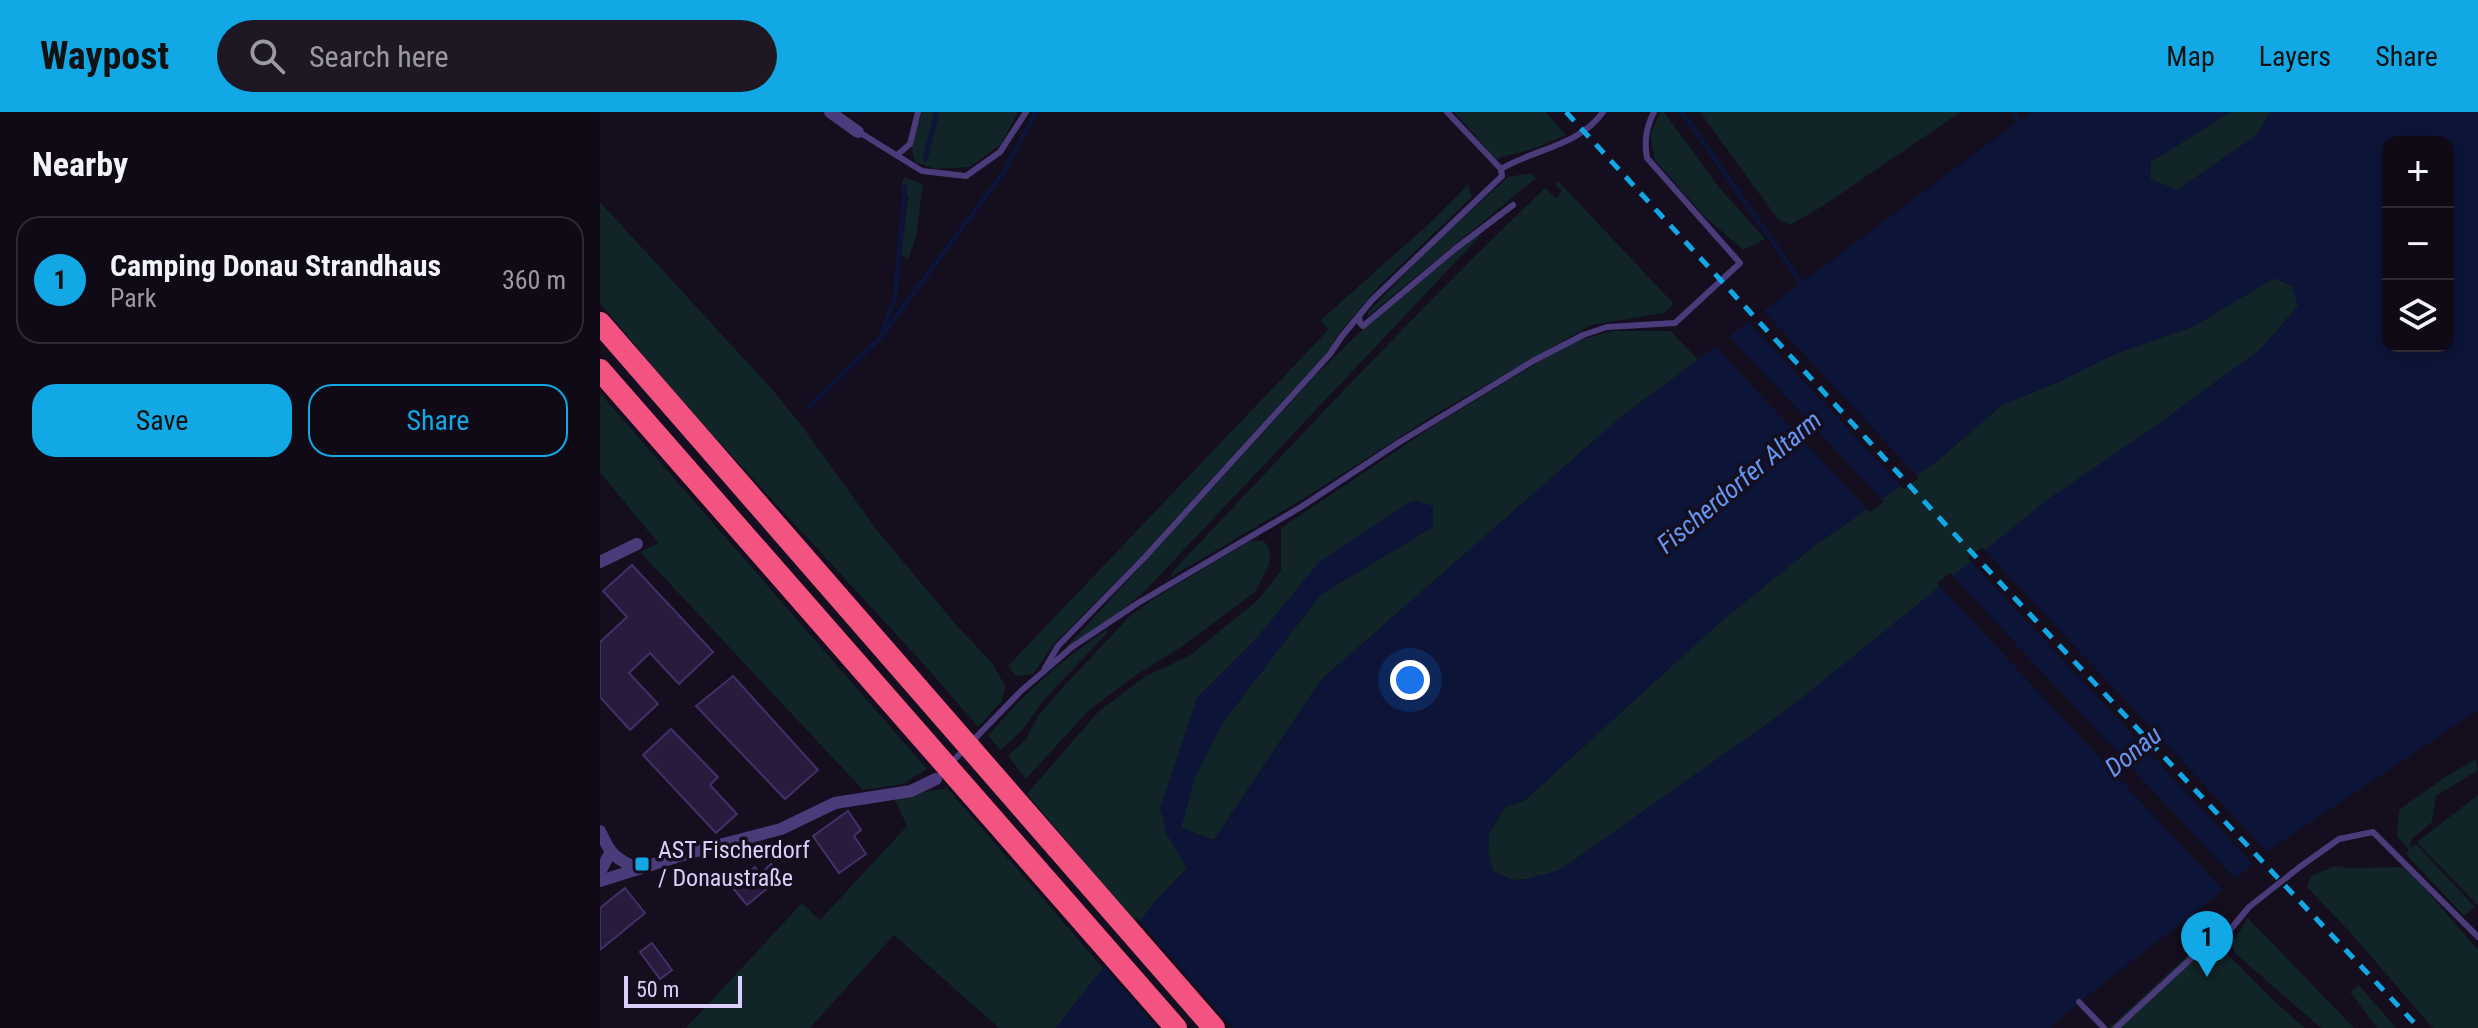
<!DOCTYPE html>
<meta charset="utf-8">
<style>
body{margin:0;font-family:"Roboto Condensed",sans-serif;background:#1d1823;color:#f1f3f6}
.controls{position:absolute;right:24px;top:24px;display:grid;overflow:hidden;border-radius:16px;box-shadow:0 4px 12px #0003}
.controls button{width:72px;height:72px;display:grid;place-items:center;padding:0;border:0;border-bottom:2px solid #2f2b35;background:#0f0a16;color:#f1f3f6;font:40px sans-serif}
.scale{position:absolute;left:24px;bottom:20px;width:118px;box-sizing:border-box;padding-left:8px;border:4px solid #dccffb;border-top:0;font-size:22px;line-height:28px;white-space:nowrap;color:#dccffb;-webkit-text-stroke:6px #140e1e;paint-order:stroke}
.you{position:absolute;left:810px;top:568px;width:28px;height:28px;margin:-20px;border:6px solid #fff;border-radius:50%;background:#1a73e8;box-shadow:0 0 0 12px #1a73e833}
.badge{display:grid;place-items:center;width:52px;height:52px;border-radius:50%;background:#11a8e5;color:#111;font-size:26px;font-weight:700}
.pin{position:absolute;translate:-50% -66px;filter:drop-shadow(0 2px 4px #0008)}
.pin::after{content:'';position:absolute;top:42px;width:28px;height:24px;background:inherit;clip-path:polygon(0 0,100% 0,50% 100%)}
.list{margin:0;padding:0;list-style:none}
h2{display:flex;justify-content:space-between;align-items:center;height:104px;margin:0;padding:0 32px;font-size:34px}
h2 small{font-size:26px;font-weight:400;color:#9b9aa1}
.list li{display:grid;grid-template-columns:52px 1fr auto;gap:24px;align-items:center;box-sizing:border-box;height:128px;margin:0 16px 16px;padding:0 16px;border:2px solid #2f2b35;border-radius:24px}
.list b{display:block;font-size:30px;white-space:nowrap}
.list p{margin:0;font-size:26px;white-space:nowrap;color:#9b9aa1}
.list em{font-size:26px;font-style:normal;color:#9b9aa1}
.actions{display:flex;gap:16px;padding:24px 32px}
.actions a{flex:1;padding:18px 0;border:2px solid #11a8e5;border-radius:24px;text-align:center;font-size:28px;color:#11a8e5}
.actions .main{background:#11a8e5;color:#111}
.icon{flex:none;width:44px;height:44px;fill:none;stroke:currentColor;stroke-width:2;stroke-linecap:round;stroke-linejoin:round}
.map{position:relative;flex:none;width:1878px;height:916px;overflow:hidden}
header{display:flex;align-items:center;gap:48px;box-sizing:border-box;height:112px;padding:0 40px;background:#11a8e5;color:#111}
header strong{font-size:38px}
nav{display:flex;gap:44px;margin-inline-start:auto;font-size:28px}
.search{width:560px;height:72px;background:#1d1823;display:flex;align-items:center;gap:20px;box-sizing:border-box;padding:0 28px;border-radius:44px;color:#9b9aa1;font-size:30px}
main{display:flex}
aside{flex:1;background:#0f0a16}
.map>svg:first-child{display:block}
.green{fill:#112428}
.water{fill:#0c1438;fill-rule:evenodd}
.pier{fill:#140e1e}
.lines{fill:none;stroke-linecap:round;stroke-linejoin:round}
.stream{stroke:#0c1438;stroke-width:5}
.building{fill:#291b3e;stroke:#452f68;stroke-width:2}
.lane{stroke:#4a3c7a;stroke-width:6}
.street{stroke:#4a3c7a;stroke-width:12}
.highway{stroke:#f25381;stroke-width:22}
.rail{stroke:#11a8e5;stroke-width:5;stroke-dasharray:12 10;stroke-linecap:butt}
.poi-dot{fill:#11a8e5;stroke:#140e1e;stroke-width:3}
.labels{text-anchor:middle;dominant-baseline:central;stroke-width:7;stroke-linejoin:round;paint-order:stroke}
.poi-label{font-size:24px;fill:#dccffb;stroke:#140e1e;text-anchor:start}
.water-label{font-size:26px;font-style:italic;fill:#6496f3;stroke:#140e1e}
</style>
<header>
<strong>Waypost</strong>
<div class="search"><svg class="icon" aria-label="search" viewBox="0 0 24 24"><circle cx="10" cy="10" r="6"/><path d="M15 15l6 6"/></svg>Search here</div>
<nav><a>Map</a><a>Layers</a><a>Share</a></nav>
</header>
<main>
<aside>
<h2>Nearby<small></small></h2>
<ul class="list">
<li><span class="badge">1</span><div><b>Camping Donau Strandhaus</b><p>Park</p></div><em>360 m</em></li>
</ul>
<div class="actions"><a class="main">Save</a><a>Share</a></div>
</aside>
<div class="map">
<svg width="1878" height="916" viewBox="0 0 1878 916">
<rect width="100%" height="100%" fill="#140e1e"/>
<g class="green">
<polygon points="322,0 418,0 401,32 370,55 335,57 315,50 311,35"/>
<polygon points="854,0 946,0 966,23 933,37 901,45 897,48"/>
<polygon points="1061,0 1064,0 1117,73 1165,127 1143,138 1104,104 1055,48 1050,22"/>
<polygon points="1100,0 1361,0 1221,95 1190,113 1177,106"/>
<polygon points="1630,0 1670,0 1657,23 1577,78 1550,67 1551,50"/>
<polygon points="931,61 936,66 768,204 768,200 830,136 908,65"/>
<polygon points="304,65 323,72 316,125 308,147 301,142 308,85 301,77"/>
<path d="M 959,70 L 1074,192 L 1064,201 L 991,213 L 839,300 L 708,384 L 571,465 L 573,459 C 695,330 816,199 945,76 L 957,87 L 962,79 L 955,72 Z"/>
<polygon points="868,73 872,85 778,175 735,226 732,235 545,440 455,531 433,562 416,564 408,554 728,218 721,208 833,108"/>
<polygon points="0,90 171,276 202,314 276,417 352,508 393,552 405,574 402,589 378,615 329,558 85,293 0,191"/>
<polygon points="878,122 880,124 545,479 526,495 464,538 712,267 759,221"/>
<polygon points="1674,166 1692,174 1698,194 1661,237 1557,313 1184,600 960,758 928,767 913,768 893,759 888,741 889,722 905,695 925,688 1119,511 1218,431 1337,349 1402,293 1456,271 1510,244 1594,214"/>
<polygon points="1012,219 1071,219 1098,248 1022,304 721,568 614,728 581,716 595,664 624,609 720,483 833,415 833,394 655,528 597,586 566,720 587,756 554,791 537,813 427,682 498,600 546,564 589,544 657,489 681,459 681,416 838,311 970,231"/>
<polygon points="0,281 327,657 303,672 263,678 40,440 58,431 0,360"/>
<polygon points="650,429 664,429 670,439 669,453 656,479 581,535 536,563 489,598 426,667 408,644 426,627 438,604 464,574 529,505 553,487"/>
<path d="M 506,518 L 508,520 L 442,590 L 425,615 L 401,638 L 388,624 C 426,579 458,551 506,518 Z"/>
<polygon points="1876,647 1878,658 1836,684 1832,710 1811,728 1810,736 1816,732 1875,795 1864,804 1806,742 1809,737 1797,725 1799,698 1845,665"/>
<polygon points="347,676 503,856 456,916 399,916 294,823 210,916 86,916 202,791 220,808 307,714 295,688 297,685"/>
<polygon points="1878,683 1878,794 1817,730"/>
<polygon points="1735,754 1749,756 1803,755 1821,772 1878,838 1878,916 1833,916 1748,818 1707,775 1711,764"/>
<polygon points="1648,806 1754,916 1721,916 1635,841 1632,831"/>
<polygon points="1617,832 1675,890 1705,916 1509,916 1591,840"/>
<polygon points="1759,873 1796,916 1777,916 1750,880"/>
</g>
<path class="water" d="M 1431,0 L 1630,0 L 1551,50 L 1550,67 L 1577,78 L 1657,23 L 1670,0 L 1878,0 L 1878,598 L 1672,736 L 1600,797 L 1479,890 L 1450,916 L 456,916 L 554,791 L 587,757 L 566,720 L 560,696 L 597,586 L 655,528 L 719,450 L 813,388 L 833,394 L 833,415 L 720,483 L 624,609 L 595,664 L 581,716 L 614,728 L 721,568 L 1022,304 ZM 1788,30 L 1848,30 L 1848,234 L 1788,234 ZM 1674,166 L 1692,174 L 1698,194 L 1661,237 L 1557,313 L 1447,388 L 1184,600 L 960,758 L 928,767 L 913,768 L 893,759 L 888,741 L 889,722 L 905,695 L 925,688 L 1119,511 L 1218,431 L 1337,349 L 1402,293 L 1456,271 L 1510,244 L 1594,214 Z"/>
<g class="pier">
<polygon points="1161,196 1319,366 1304,377 1146,207"/>
<polygon points="1127,222 1284,390 1270,400 1113,232"/>
<polygon points="1382,435 1670,743 1656,755 1368,446"/>
<polygon points="1350,461 1638,770 1626,781 1337,471"/>
<polygon points="537,806 633,916 557,916 501,851"/>
</g>
<g class="lines">
<g class="stream">
<polyline points="1082,0 1205,176"/>
<polyline points="1414,0 1420,13"/>
<polyline points="325,47 337,0"/>
<polyline points="282,219 295,186 305,75"/>
<polyline points="209,295 280,226 403,61 436,0"/>
</g>
</g>
<g class="building">
<polygon points="32,453 113,540 79,572 50,541 29,561 58,592 30,618 0,585 0,530 27,505 3,479"/>
<polygon points="133,564 218,658 185,687 96,594"/>
<polygon points="71,617 118,665 110,673 137,702 116,721 43,643"/>
<polygon points="248,699 261,718 254,724 266,742 239,761 213,724"/>
<polygon points="171,752 180,762 168,771 170,774 147,793 131,774 155,755 160,762"/>
<polygon points="25,776 45,801 0,838 0,796"/>
<polygon points="52,831 72,858 60,867 40,840"/>
</g>
<g class="lines">
<g class="lane">
<polyline points="847,0 901,57"/>
<polyline points="259,20 322,59 366,64 400,40 426,0"/>
<polyline points="297,43 310,32 318,0"/>
<polyline points="759,204 760,211 763,214 855,137 913,93"/>
<path d="M 445,556 L 458,534 L 545,445 L 730,242 L 742,224 L 772,188 L 902,64 L 901,57 C 934,37 979,34 1003,0"/>
<path d="M 351,651 L 421,579 L 472,535 L 538,491 L 701,395 L 798,331 L 933,249 L 983,223 L 1007,215 L 1075,211 L 1140,151 L 1047,46 C 1044,28 1046,16 1054,0"/>
<polyline points="1479,890 1504,916"/>
<polyline points="1516,916 1609,830 1630,818 1649,795 1701,754 1739,727 1773,720 1878,825"/>
</g>
<g class="street">
<polyline points="230,0 258,20"/>
<polyline points="0,450 37,432"/>
<path d="M 0,719 C 10,742 15,747 39,757"/>
<polyline points="0,760 10,741"/>
<polyline points="0,769 89,741 181,717 235,691 311,679 336,667"/>
</g>
<g class="highway">
<polyline points="0,211 614,916"/>
<polyline points="0,258 576,916"/>
</g>
<polyline class="rail" points="966,0 1345,412 1819,916"/>
</g>
<rect class="poi-dot" x="34" y="744" width="16" height="16" rx="4"/>
<g class="labels">
<g class="poi-label">
<text x="58" y="738">AST Fischerdorf<tspan x="58" dy="28">/ Donaustraße</tspan></text>
</g>
<g class="water-label">
<text transform="translate(1139 370) rotate(-40)">Fischerdorfer Altarm</text>
<text transform="translate(1533 639) rotate(-39)">Donau</text>
</g>
</g>
</svg>
<div class="controls">
<button>+</button>
<button>−</button>
<button><svg class="icon" aria-label="layers" viewBox="0 0 24 24"><path d="M12 4l9 5-9 5-9-5zM3 14l9 5 9-5"/></svg></button>
</div>
<div class="scale">50 m</div>
<div class="you"></div>
<div class="pin badge" style="left:1607px;top:865px">1</div>
</div>
</main>
